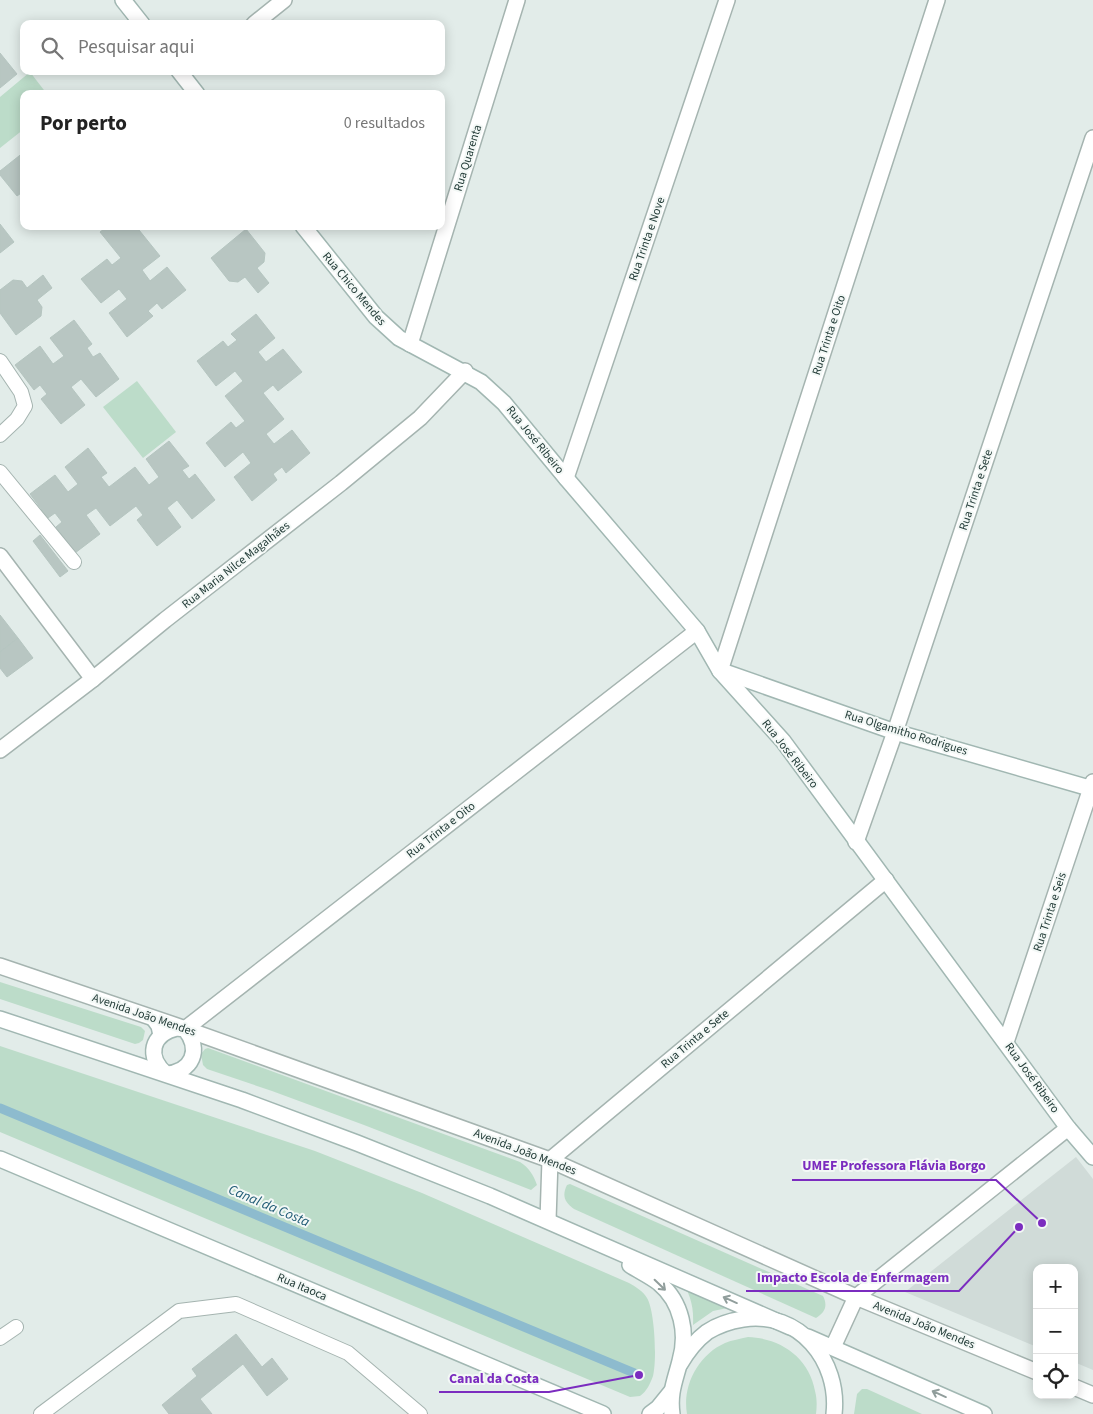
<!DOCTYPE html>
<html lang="pt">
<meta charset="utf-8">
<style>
body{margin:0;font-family:"Source Sans 3",sans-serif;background:#f2f2f2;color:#222}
.controls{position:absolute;right:15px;bottom:15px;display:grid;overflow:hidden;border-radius:10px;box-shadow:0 2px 12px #0003}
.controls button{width:45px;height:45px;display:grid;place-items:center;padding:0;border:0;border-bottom:1px solid #e0e0e0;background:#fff;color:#222;font:25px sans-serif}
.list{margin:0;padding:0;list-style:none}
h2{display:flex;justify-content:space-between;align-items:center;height:65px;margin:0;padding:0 20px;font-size:21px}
h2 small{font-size:16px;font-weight:400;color:#767676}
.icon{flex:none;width:28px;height:28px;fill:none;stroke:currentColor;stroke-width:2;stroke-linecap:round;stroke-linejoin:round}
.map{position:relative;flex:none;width:1093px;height:1414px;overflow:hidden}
.search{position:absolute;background:#fff;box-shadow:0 2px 12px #0003;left:20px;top:20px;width:425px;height:55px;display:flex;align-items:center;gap:12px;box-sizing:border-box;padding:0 18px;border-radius:10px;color:#767676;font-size:19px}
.panel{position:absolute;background:#fff;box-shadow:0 2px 12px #0003;left:20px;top:90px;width:425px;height:140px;border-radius:10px}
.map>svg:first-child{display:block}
.built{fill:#d0dbd8}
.green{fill:#bcdcc9}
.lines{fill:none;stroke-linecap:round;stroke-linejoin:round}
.stream{stroke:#8dbbce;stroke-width:9}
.building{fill:#b8c6c2;stroke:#b5c5c0}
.lane-casing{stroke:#a5b4b0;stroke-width:16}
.street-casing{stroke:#a5b4b0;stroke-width:18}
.secondary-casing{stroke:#a1b7b2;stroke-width:18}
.lane{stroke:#fff;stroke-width:14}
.street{stroke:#fff;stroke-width:15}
.secondary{stroke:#fff;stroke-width:15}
.oneway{stroke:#919e9c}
.labels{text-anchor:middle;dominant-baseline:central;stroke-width:4;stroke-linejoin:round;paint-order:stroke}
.street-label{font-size:12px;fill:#233c38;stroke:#f3f8f6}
.water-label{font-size:14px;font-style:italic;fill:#205b75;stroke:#f3f8f6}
.leader{fill:none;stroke:#7b2cbf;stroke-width:2}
.callout-dot{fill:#7b2cbf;stroke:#f3f8f6;stroke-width:2}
.callout-label{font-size:14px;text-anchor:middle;font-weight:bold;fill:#7b2cbf;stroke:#f3f8f6;stroke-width:4;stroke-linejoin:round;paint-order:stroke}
</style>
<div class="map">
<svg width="1093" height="1414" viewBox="0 0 1093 1414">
<rect width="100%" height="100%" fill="#e2ece9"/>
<polygon class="built" points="1076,1157 1093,1179 1093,1370 1074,1362 1074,1268 1037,1268 1037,1347 905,1292"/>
<g class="green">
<polygon points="30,72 47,94 24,94 24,129 0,148 0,97"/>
<polygon points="137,381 176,432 143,458 103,407"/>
<polygon points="0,982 141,1027 145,1031 143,1040 139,1043 135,1044 0,999"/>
<path d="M 0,1046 L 315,1151 L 422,1193 L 629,1283 C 636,1287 643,1291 647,1298 C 655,1311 657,1361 653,1376 C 650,1384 647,1391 640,1396 L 630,1397 L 0,1132 Z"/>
<path d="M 208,1048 L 520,1162 C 529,1168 533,1174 537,1185 L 531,1190 L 364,1125 L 272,1091 L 207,1069 L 203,1065 L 201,1054 L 205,1049 Z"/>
<path d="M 570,1184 L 823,1296 C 828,1306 825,1312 816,1318 L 574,1209 C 564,1202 562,1195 567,1185 Z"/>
<path d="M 683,1283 L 737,1306 L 713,1311 L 693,1325 C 694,1309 691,1296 683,1283 Z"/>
<path d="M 748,1337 C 780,1338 809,1357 815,1391 C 817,1398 817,1406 816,1414 L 687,1414 C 682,1386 698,1355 725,1343 C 732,1340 740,1339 748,1337 Z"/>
<polygon points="862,1389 867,1389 922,1414 854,1414 857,1394"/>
</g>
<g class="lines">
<polyline class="stream" points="0,1108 639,1375"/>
</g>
<g class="building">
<polygon points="0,53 17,74 0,88"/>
<polygon points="24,152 24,191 17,196 0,175 0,171"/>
<polygon points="0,224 14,242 0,253"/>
<polygon points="108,226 143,226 139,230 160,256 142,270 150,281 167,267 186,290 162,309 157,303 148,311 153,316 127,337 109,313 127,299 119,289 101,303 81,279 107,259 112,265 121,258 100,232"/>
<polygon points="246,229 265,253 264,262 257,268 269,283 258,293 245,277 238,282 229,281 211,258"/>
<polygon points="43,275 52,288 37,300 42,307 41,316 16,335 0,313 0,290 13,280 22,281 27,288"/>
<polygon points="256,314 275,338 258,352 266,362 283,349 302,372 278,391 273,385 263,393 284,419 266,434 274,444 292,430 310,453 286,473 282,467 273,474 277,480 252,501 234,477 251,463 243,452 225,467 206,443 231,422 236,428 245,421 225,396 243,381 235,371 216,386 197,361 223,341 228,347 237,340 231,334"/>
<polygon points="74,320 92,344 87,348 93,357 100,353 119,379 96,397 81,379 71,387 85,405 61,424 41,399 47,394 40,385 34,390 15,365 40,346 53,364 64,356 50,338"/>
<polygon points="169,441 189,466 182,470 189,479 195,474 215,500 192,519 177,500 167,508 181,527 157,546 137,520 143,515 136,506 110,526 96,508 86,515 100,534 75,553 56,527 62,522 55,513 48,518 30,494 55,475 68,492 78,484 65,467 88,448 107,473 101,477 109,487 135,467 149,485 159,477 146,459"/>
<polygon points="40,535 68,571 60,577 33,541"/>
<polygon points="0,615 18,638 0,652"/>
<polygon points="18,638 33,658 7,677 0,668 0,652"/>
<polygon points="236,1334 262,1367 272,1358 288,1379 267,1396 243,1364 200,1399 212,1414 169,1414 162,1405 197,1376 192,1369"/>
</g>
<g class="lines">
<g class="lane-casing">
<g id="lane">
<polyline points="0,361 21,392 25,406 17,419 0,435"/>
<polyline points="0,472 74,562"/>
<polyline points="0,1338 16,1327"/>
<polyline points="41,1414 179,1311 236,1304 348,1353 420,1414"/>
</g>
</g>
<g class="street-casing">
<g id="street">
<polyline points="254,24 284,0"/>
<polyline points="410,344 517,0"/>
<polyline points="566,478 727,0"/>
<polyline points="0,556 93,679"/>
<polyline points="720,671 937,0"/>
<polyline points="0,750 93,679 165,620 341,483 420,418 465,371"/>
<polyline points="856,842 895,732 1093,138"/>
<polyline points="0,966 180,1027 550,1160 856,1297 1037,1372"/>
<polyline points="185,1029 697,631"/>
<polyline points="1006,1042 1093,782"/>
<polyline points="548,1220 550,1160 886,880"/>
<polyline points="833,1347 856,1297 1068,1128"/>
<polyline points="1074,1387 1093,1395"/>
</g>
</g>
<g class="secondary-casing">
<g id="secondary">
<polyline points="123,0 142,24"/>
<polyline points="179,71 197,94"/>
<polyline points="303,226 376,317 399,338 481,382 504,403 566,478 697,631 720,671 783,741 1068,1128 1093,1157"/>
<polyline points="722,671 895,732 1093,789"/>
<polyline points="0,1019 242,1100 357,1143 490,1196 790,1327"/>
<polyline points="154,1019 159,1026 161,1035"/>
<path d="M 177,1028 L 185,1029 C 202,1050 192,1072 166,1074 C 146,1057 151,1034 177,1028 Z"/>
<polyline points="0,1159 603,1414"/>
<path d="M 630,1265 C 639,1271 650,1276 659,1283 C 682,1302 688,1334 680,1361 C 675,1381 669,1393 672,1414"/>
<polyline points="808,1337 984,1414"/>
<path d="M 680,1364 C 687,1352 695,1341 707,1332 C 718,1325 730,1321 743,1319 C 799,1310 840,1361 834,1414"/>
<polyline points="650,1414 658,1408 671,1392"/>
</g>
</g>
<use href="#lane" class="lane"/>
<use href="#street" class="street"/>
<use href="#secondary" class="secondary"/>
</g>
<defs><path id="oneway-shaft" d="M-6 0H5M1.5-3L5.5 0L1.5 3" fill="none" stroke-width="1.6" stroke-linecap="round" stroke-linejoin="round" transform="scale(1.25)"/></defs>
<g class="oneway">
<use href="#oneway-shaft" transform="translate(660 1285) rotate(44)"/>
<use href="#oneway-shaft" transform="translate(730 1300) rotate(-156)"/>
<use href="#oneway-shaft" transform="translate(939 1394) rotate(-156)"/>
</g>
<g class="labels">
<g class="street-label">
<text transform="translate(468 158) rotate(-73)">Rua Quarenta</text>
<text transform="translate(647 239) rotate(-71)">Rua Trinta e Nove</text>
<text transform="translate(354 289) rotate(50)">Rua Chico Mendes</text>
<text transform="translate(829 335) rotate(-72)">Rua Trinta e Oito</text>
<text transform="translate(535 440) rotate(51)">Rua José Ribeiro</text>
<text transform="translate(976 490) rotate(-72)">Rua Trinta e Sete</text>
<text transform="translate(236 565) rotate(-38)">Rua Maria Nilce Magalhães</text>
<text transform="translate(906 733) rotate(17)">Rua Olgamitho Rodrigues</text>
<text transform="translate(790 754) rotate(52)">Rua José Ribeiro</text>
<text transform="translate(441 830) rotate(-38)">Rua Trinta e Oito</text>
<text transform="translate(1050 912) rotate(-72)">Rua Trinta e Seis</text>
<text transform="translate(144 1015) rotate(19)">Avenida João Mendes</text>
<text transform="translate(695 1039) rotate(-40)">Rua Trinta e Sete</text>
<text transform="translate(1032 1078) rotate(54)">Rua José Ribeiro</text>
<text transform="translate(525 1152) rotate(21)">Avenida João Mendes</text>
<text transform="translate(302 1287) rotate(23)">Rua Itaoca</text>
<text transform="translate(924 1325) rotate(22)">Avenida João Mendes</text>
</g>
<g class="water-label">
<text transform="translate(269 1206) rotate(23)">Canal da Costa</text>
</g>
</g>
<path class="leader" d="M1042 1223L996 1180H792M1019 1227L959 1291H746M639 1375L549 1392H439"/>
<g class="callout-dot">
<circle cx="1042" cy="1223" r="5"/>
<circle cx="1019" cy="1227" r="5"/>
<circle cx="639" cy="1375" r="5"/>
</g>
<g class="callout-label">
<text x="894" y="1170">UMEF Professora Flávia Borgo</text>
<text x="853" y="1282">Impacto Escola de Enfermagem</text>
<text x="494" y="1383">Canal da Costa</text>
</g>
</svg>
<div class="controls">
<button>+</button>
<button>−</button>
<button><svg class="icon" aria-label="locate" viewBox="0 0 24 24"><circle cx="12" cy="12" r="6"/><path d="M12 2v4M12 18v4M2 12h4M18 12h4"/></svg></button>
</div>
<div class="search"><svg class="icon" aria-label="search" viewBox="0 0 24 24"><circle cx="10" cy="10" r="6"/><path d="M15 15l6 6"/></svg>Pesquisar aqui</div>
<section class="panel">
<h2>Por perto<small>0 resultados</small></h2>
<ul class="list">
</ul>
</section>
</div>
